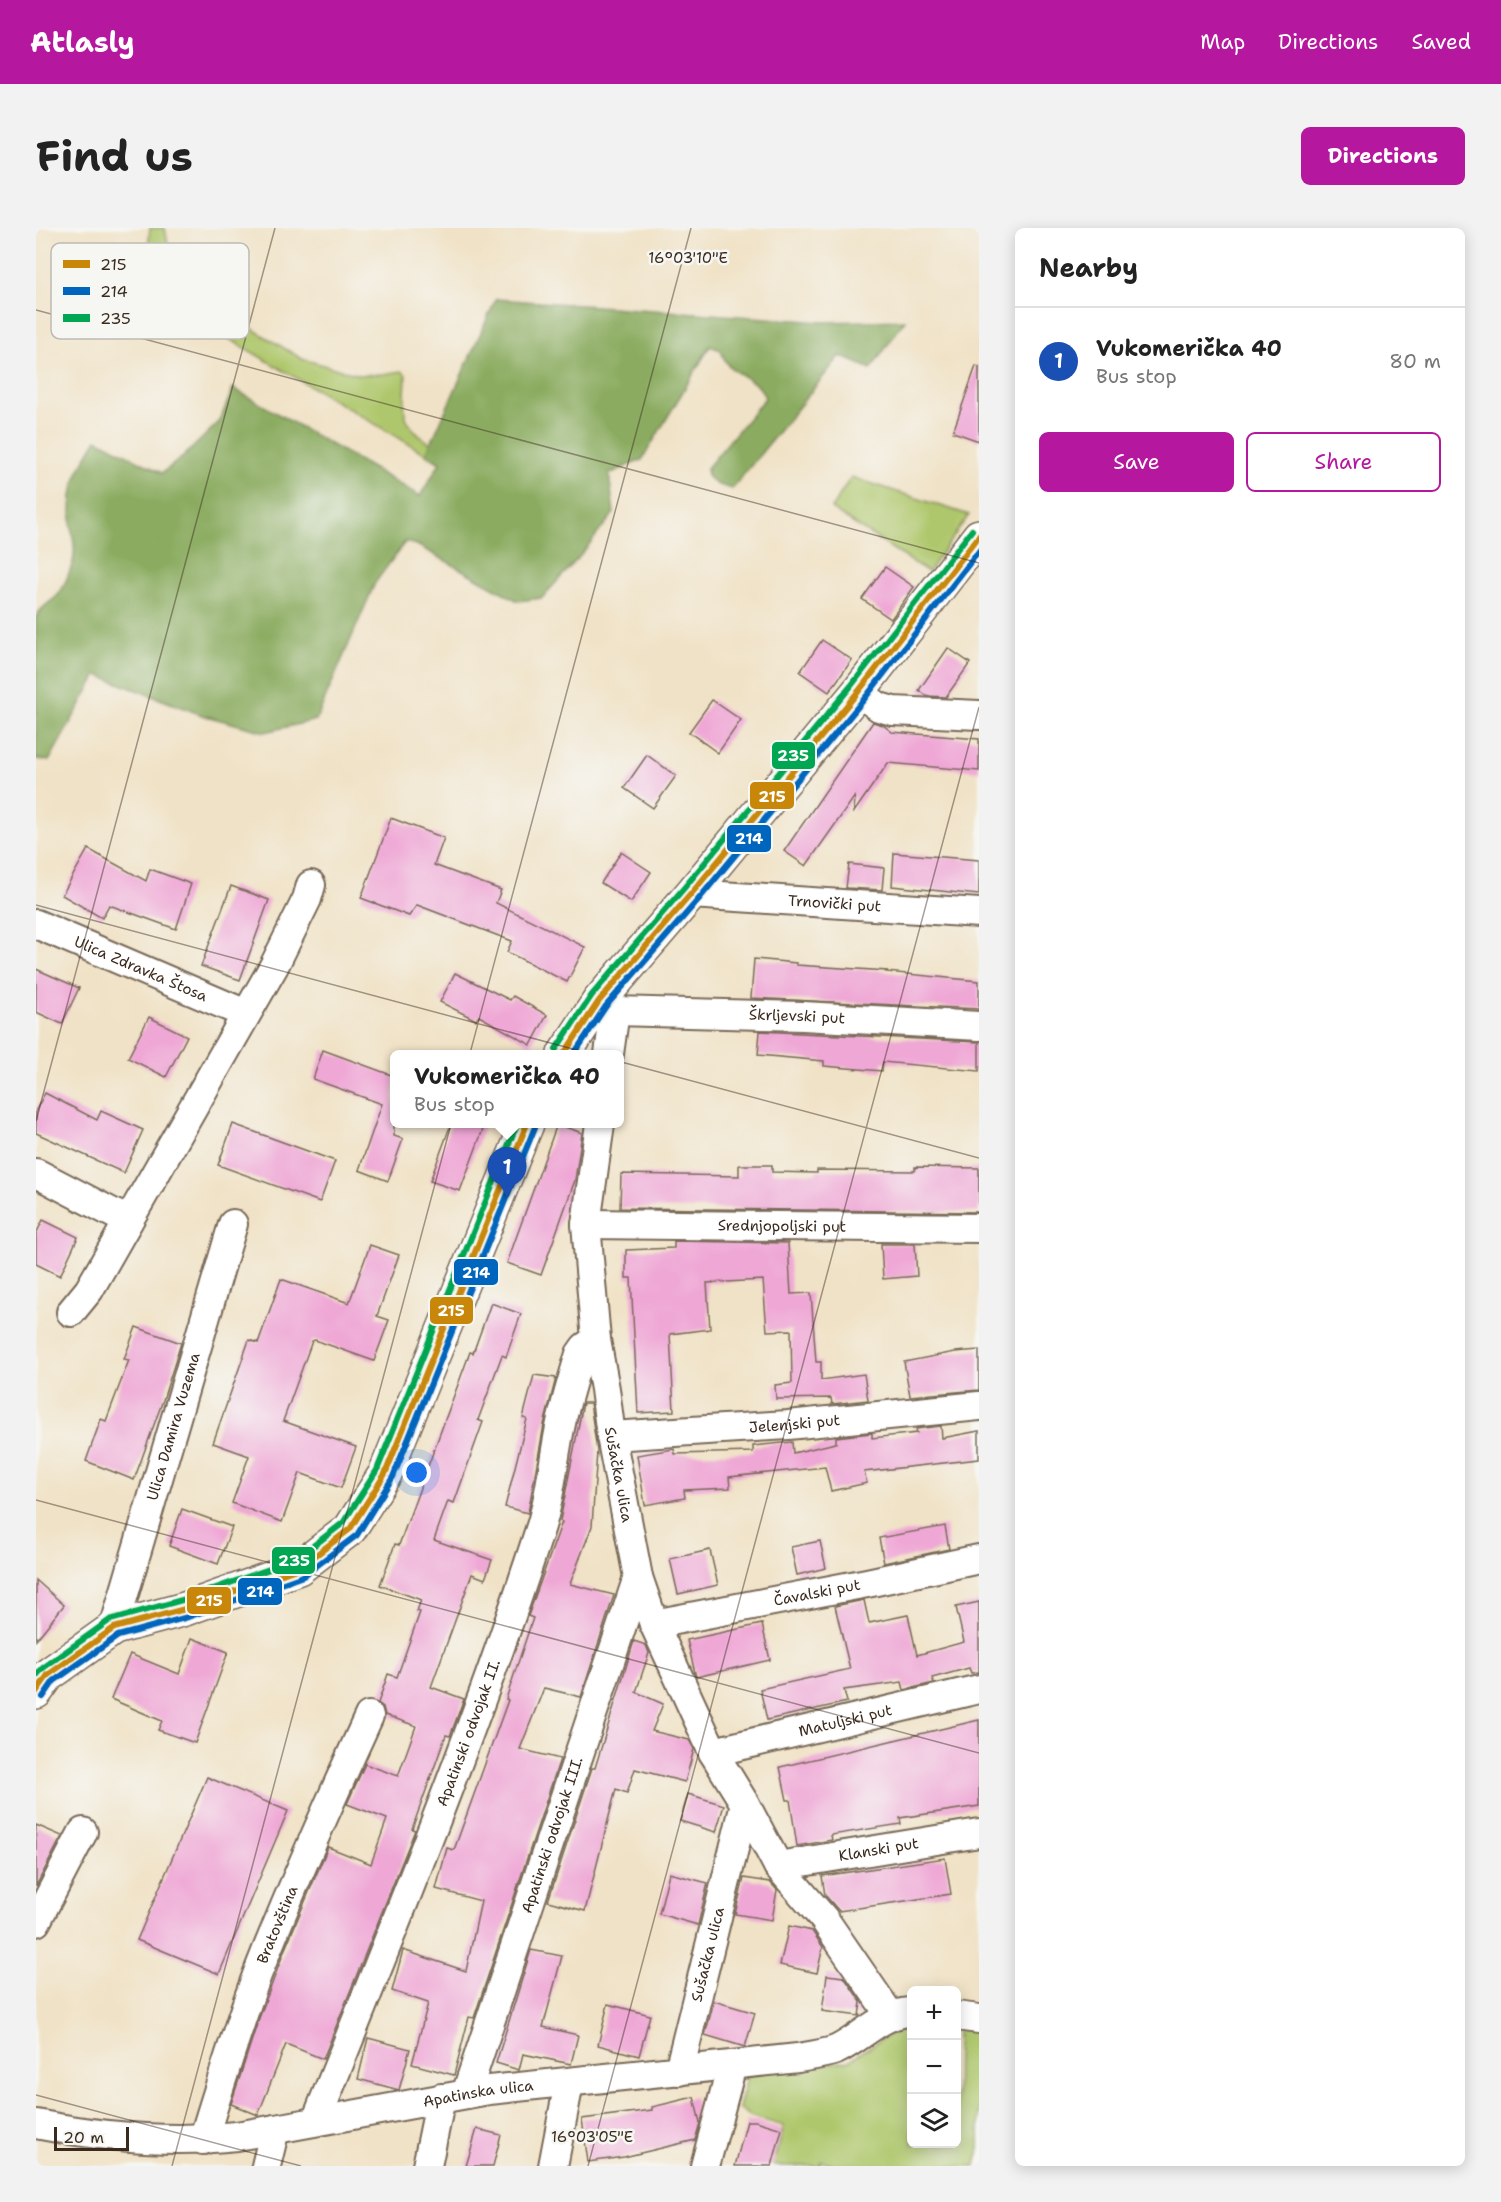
<!DOCTYPE html>
<meta charset="utf-8">
<style>
body{margin:0;font-family:"Shantell Sans",sans-serif;background:#f2f2f2;color:#222}
.controls{position:absolute;right:18px;bottom:18px;display:grid;overflow:hidden;border-radius:9px;box-shadow:0 3px 15px #0003}
.controls button{width:54px;height:54px;display:grid;place-items:center;padding:0;border:0;border-bottom:2px solid #e0e0e0;background:#fff;color:#222;font:30px sans-serif}
.scale{position:absolute;left:18px;bottom:15px;width:75px;box-sizing:border-box;padding-left:6px;border:3px solid #3b2a1e;border-top:0;font-size:16px;line-height:21px;white-space:nowrap;color:#3b2a1e;-webkit-text-stroke:4px #f6f6f2;paint-order:stroke}
.you{position:absolute;left:381px;top:1245px;width:21px;height:21px;margin:-15px;border:4px solid #fff;border-radius:50%;background:#1a73e8;box-shadow:0 0 0 9px #1a73e833}
.badge{display:grid;place-items:center;width:39px;height:39px;border-radius:50%;background:#b5179e;color:#fff;font-size:20px;font-weight:700}
.pin{position:absolute;translate:-50% -50px;filter:drop-shadow(0 2px 3px #0008)}
.pin::after{content:'';position:absolute;top:32px;width:21px;height:18px;background:inherit;clip-path:polygon(0 0,100% 0,50% 100%)}
.popup{position:absolute;left:354px;top:822px;width:234px;height:78px;box-sizing:border-box;display:grid;place-content:center;border-radius:9px;background:#fff;filter:drop-shadow(0 2px 4px #0005);font-size:20px;white-space:nowrap;color:#767676}
.popup b{font-size:22px;color:#222}
.popup::after{content:'';position:absolute;left:50%;top:100%;margin-left:-12px;border:12px solid transparent;border-top-color:#fff}
.list{margin:0;padding:0;list-style:none}
h2{display:flex;justify-content:space-between;align-items:center;height:78px;margin:0;padding:0 24px;font-size:26px}
h2 small{font-size:20px;font-weight:400;color:#767676}
.list li{display:grid;grid-template-columns:39px 1fr auto;gap:18px;align-items:center;box-sizing:border-box;height:108px;padding:0 24px;border-top:2px solid #e0e0e0}
.list b{display:block;font-size:22px;white-space:nowrap}
.list p{margin:0;font-size:20px;white-space:nowrap;color:#767676}
.list em{font-size:20px;font-style:normal;color:#767676}
.actions{display:flex;gap:12px;padding:18px 24px}
.actions a{flex:1;padding:14px 0;border:2px solid #b5179e;border-radius:9px;text-align:center;font-size:21px;color:#b5179e}
.actions .main{background:#b5179e;color:#fff}
.icon{flex:none;width:33px;height:33px;fill:none;stroke:currentColor;stroke-width:2;stroke-linecap:round;stroke-linejoin:round}
.map{position:relative;flex:none;width:943px;height:1938px;overflow:hidden;border-radius:9px}
header{display:flex;align-items:center;gap:36px;box-sizing:border-box;height:84px;padding:0 30px;background:#b5179e;color:#fff}
header strong{font-size:28px}
nav{display:flex;gap:33px;margin-inline-start:auto;font-size:21px}
.intro{display:flex;align-items:center;justify-content:space-between;box-sizing:border-box;height:144px;padding:0 36px}
h1{margin:0;font-size:42px}
.button{padding:15px 27px;border-radius:9px;background:#b5179e;color:#fff;font-size:21px;font-weight:700}
main{display:flex;gap:36px;padding:0 36px}
aside{flex:1;background:#fff;border-radius:9px;box-shadow:0 3px 15px #0003}
.map>svg:first-child{display:block}
.green{fill:#afc76c;stroke:#757845;stroke-width:1.5}
.forest{fill:#8bac60;stroke:#636b3f;stroke-width:1.5}
.building{fill:#efa7d5}
.lines{fill:none;stroke-linecap:round;stroke-linejoin:round}
.minor-casing{stroke:#7a6a59;stroke-width:32}
.tertiary-casing{stroke:#7a6a59;stroke-width:36}
.minor{stroke:#fff;stroke-width:28}
.tertiary{stroke:#fff;stroke-width:33}
.bus-1-casing{stroke:#f6f6f2;stroke-width:10}
.bus-2-casing{stroke:#f6f6f2;stroke-width:10}
.bus-3-casing{stroke:#f6f6f2;stroke-width:10}
.bus-1{stroke:#c88708;stroke-width:6}
.bus-2{stroke:#0065bd;stroke-width:6}
.bus-3{stroke:#00a651;stroke-width:6}
.ticks{fill:none;stroke:#3b2a1e;stroke-width:1.5;stroke-opacity:0.45}
.labels{text-anchor:middle;dominant-baseline:central;stroke-width:5;stroke-linejoin:round;paint-order:stroke}
.street-label{font-size:15px;fill:#3b2a1e;stroke:#f6f6f2}
.key{fill:#f6f6f2;stroke:#beb9b2;stroke-width:1.5}
.key-label{font-size:16px;fill:#3b2a1e}
.ticks-label{font-size:15px;text-anchor:middle;fill:#3b2a1e;stroke:#f6f6f2;stroke-width:5;stroke-linejoin:round;paint-order:stroke}
.line-badge{stroke:#f6f6f2;stroke-width:2}
.badge-label{font-size:16px;text-anchor:middle;font-weight:bold;fill:#fff}
</style>
<header>
<strong>Atlasly</strong>
<nav><a>Map</a><a>Directions</a><a>Saved</a></nav>
</header>
<div class="intro"><h1>Find us</h1><a class="button">Directions</a></div>
<main>
<div class="map">
<svg width="943" height="1938" viewBox="0 0 943 1938">
<rect width="100%" height="100%" fill="#f6f6f2"/>
<filter id="ink" filterUnits="userSpaceOnUse"><feTurbulence type="fractalNoise" baseFrequency=".0167" numOctaves="2"/><feDisplacementMap in="SourceGraphic" scale="12" xChannelSelector="R" yChannelSelector="G"/><feConvolveMatrix kernelMatrix="1 2 1 2 8 2 1 2 1" color-interpolation-filters="sRGB"/></filter>
<filter id="wash" filterUnits="userSpaceOnUse"><feTurbulence type="fractalNoise" baseFrequency=".008" numOctaves="4" result="noise"/><feDisplacementMap in="SourceGraphic" scale="24" xChannelSelector="R" yChannelSelector="G"/><feGaussianBlur stdDeviation="1.35" result="paint"/><feColorMatrix in="noise" values="0 0 0 0 0 0 0 0 0 0 0 0 0 0 0 0 0 1.4 0 .05"/><feComposite in="paint" operator="in"/></filter>
<g filter="url(#wash)">
<rect width="100%" height="100%" fill="#f0e2c6"/>
<g class="green">
<path d="M 114,0 L 129,0 L 132,17 L 189,84 L 266,131 L 323,147 L 347,146 L 366,143 L 370,147 C 369,185 361,192 395,216 L 390,226 L 108,61 Z"/>
<polygon points="815,249 933,287 892,344 795,281"/>
<polygon points="875,1798 876,1916 920,1916 921,1800 943,1803 943,1926 939,1938 805,1938 785,1933 783,1938 738,1938 748,1898 714,1888 703,1880 712,1846 812,1833 844,1812"/>
</g>
<path class="forest" d="M 460,71 L 787,94 L 869,92 L 835,141 L 804,128 L 696,261 L 680,256 L 671,248 L 671,240 L 729,170 C 721,145 692,152 685,122 L 674,118 L 606,232 L 573,246 L 578,285 L 544,328 L 506,370 L 482,373 L 381,317 L 369,314 L 339,355 L 280,492 L 229,504 L 166,487 L 61,447 L 13,533 L 0,531 L 0,389 C 5,378 16,374 23,366 C 28,359 32,348 35,340 C 42,322 36,312 35,294 C 34,254 41,244 61,211 L 126,245 L 148,228 L 184,193 L 197,160 L 384,268 L 404,235 L 390,226 Z"/>
<g id="blocks">
<g class="building">
<polygon points="940,138 943,139 943,213 917,204"/>
<polygon points="849,339 878,359 855,391 826,371"/>
<polygon points="786,412 816,432 793,464 764,444"/>
<polygon points="912,420 934,435 910,469 891,468 883,462"/>
<polygon points="676,472 705,492 682,525 653,504"/>
<polygon points="837,494 847,497 856,504 943,511 943,543 852,535 818,584 819,568 770,638 748,623"/>
<polygon points="611,527 640,548 617,580 588,560"/>
<polygon points="355,590 408,610 398,637 465,662 460,675 549,719 531,754 471,724 476,713 381,677 373,688 325,670"/>
<polygon points="52,621 110,653 114,641 155,656 140,701 73,677 66,690 26,667"/>
<polygon points="585,624 615,644 595,674 565,655"/>
<polygon points="858,625 943,632 943,667 856,658"/>
<polygon points="813,636 848,640 846,662 810,660"/>
<polygon points="195,658 233,672 204,752 165,738"/>
<polygon points="718,731 760,735 760,737 851,743 850,744 943,753 943,781 715,770"/>
<polygon points="0,741 43,760 26,796 0,784"/>
<polygon points="419,745 474,772 477,768 511,787 495,817 443,788 440,792 404,774"/>
<polygon points="113,789 151,808 130,849 92,830"/>
<polygon points="724,803 943,814 943,843 847,834 846,843 788,838 788,833 722,827"/>
<polygon points="287,822 358,848 358,908 367,911 352,953 323,942 346,876 277,851"/>
<polygon points="9,865 61,892 65,883 107,902 88,945 0,905 0,882"/>
<polygon points="197,896 299,933 284,974 182,937"/>
<polygon points="415,896 449,896 424,963 394,953"/>
<polygon points="521,896 546,905 539,952 505,1047 471,1035"/>
<polygon points="703,937 736,937 736,944 781,945 781,942 879,943 879,939 943,940 943,984 584,980 585,946 703,948"/>
<polygon points="7,992 42,1009 24,1048 0,1036 0,1006"/>
<polygon points="638,1013 752,1015 755,1066 775,1065 780,1134 785,1134 785,1152 828,1146 832,1172 796,1176 795,1170 740,1171 739,1157 756,1155 755,1102 731,1103 727,1052 671,1055 674,1101 634,1106 638,1183 602,1185 595,1050 590,1050 590,1022 638,1020"/>
<polygon points="845,1016 879,1016 881,1048 847,1051"/>
<polygon points="334,1017 363,1027 341,1088 353,1092 338,1133 279,1112 276,1113 247,1193 320,1219 305,1260 264,1245 246,1294 196,1275 213,1228 177,1215 213,1112 222,1115 245,1051 313,1075"/>
<polygon points="455,1075 485,1086 470,1129 466,1127 442,1192 447,1194 418,1275 412,1273 398,1312 456,1332 449,1351 436,1346 395,1459 428,1471 414,1508 410,1507 376,1601 379,1602 287,1831 250,1816 222,1887 195,1876 222,1793 249,1721 292,1619 335,1636 351,1591 311,1576 329,1536 362,1548 380,1498 349,1487 347,1479 342,1475 352,1446 361,1449 384,1384 381,1383 385,1372 344,1357 359,1316 363,1317 434,1124 437,1125"/>
<polygon points="100,1099 145,1115 127,1172 98,1252 50,1233 65,1191 70,1193 93,1132 88,1131"/>
<polygon points="943,1122 943,1162 874,1168 868,1134 919,1124"/>
<polygon points="498,1147 520,1150 508,1197 492,1285 469,1279 491,1191 487,1190"/>
<polygon points="547,1175 554,1175 561,1223 556,1298 534,1356 578,1367 545,1469 508,1460 484,1521 524,1531 438,1790 433,1789 418,1847 376,1836 392,1775 356,1763 367,1722 430,1743 445,1673 400,1661 411,1620 418,1622 472,1472 470,1471 497,1390 492,1388 526,1294 524,1293"/>
<polygon points="905,1198 906,1210 943,1203 943,1231 828,1244 831,1255 795,1263 789,1239 693,1249 694,1260 648,1262 649,1270 609,1277 601,1227 638,1221 639,1226 717,1224 717,1218 756,1214 757,1225 800,1215 800,1209 836,1205 836,1210 881,1205 880,1201"/>
<polygon points="146,1281 196,1299 182,1336 133,1318"/>
<polygon points="909,1298 913,1321 848,1335 843,1310"/>
<polygon points="784,1313 790,1340 761,1347 755,1319"/>
<polygon points="674,1322 682,1357 642,1366 634,1331"/>
<polygon points="0,1352 28,1377 0,1412"/>
<polygon points="828,1372 833,1395 872,1387 881,1427 928,1414 920,1379 943,1374 943,1444 935,1445 933,1440 896,1450 898,1455 868,1462 866,1454 808,1462 811,1474 731,1492 724,1461 814,1441 799,1378"/>
<polygon points="726,1396 734,1432 660,1449 651,1412"/>
<polygon points="156,1410 192,1424 159,1515 122,1502 126,1493 75,1471 94,1426 143,1446"/>
<polygon points="598,1413 610,1417 613,1425 600,1464 627,1476 616,1503 653,1512 658,1521 649,1554 599,1541 591,1565 580,1561 549,1683 512,1673 556,1540 559,1540"/>
<polygon points="943,1492 943,1578 864,1590 865,1596 795,1607 796,1612 761,1618 754,1572 751,1572 744,1539"/>
<polygon points="171,1549 252,1583 183,1746 101,1712"/>
<polygon points="652,1566 688,1577 680,1604 644,1593"/>
<polygon points="0,1597 26,1608 0,1658"/>
<polygon points="909,1630 915,1666 803,1683 789,1667 786,1648"/>
<polygon points="633,1645 672,1655 662,1697 623,1686"/>
<polygon points="708,1650 734,1654 741,1662 736,1692 699,1686"/>
<polygon points="753,1698 776,1703 787,1719 781,1745 744,1737"/>
<polygon points="495,1722 526,1728 507,1799 542,1807 535,1836 487,1826 483,1842 460,1835"/>
<polygon points="791,1747 808,1749 825,1774 823,1788 786,1783"/>
<polygon points="678,1773 719,1785 709,1819 669,1807"/>
<polygon points="572,1776 614,1787 603,1828 562,1817"/>
<polygon points="332,1810 374,1821 363,1862 322,1851"/>
<polygon points="658,1869 664,1895 659,1912 588,1929 552,1934 546,1891 616,1882 616,1879"/>
<polygon points="711,1893 720,1893 746,1901 736,1938 699,1938"/>
<polygon points="441,1901 465,1907 457,1938 430,1938"/>
</g>
</g>
</g>
<g filter="url(#ink)">
<use href="#blocks" fill-opacity="0" stroke="#7a6a59" stroke-width="1.5"/>
<g class="lines">
<g class="minor-casing">
<g id="minor">
<polyline points="822,464 843,479 857,483 943,487"/>
<path id="s1" d="M 655,666 L 943,685"/>
<path id="s2" d="M 0,696 L 210,786"/>
<polyline points="563,773 579,783 573,826"/>
<path id="s3" d="M 579,783 L 767,788 L 943,798"/>
<path id="s4" d="M 564,896 L 550,996 L 560,1112 L 569,1161 L 575,1208 L 602,1349 L 618,1396 L 677,1524 L 709,1576 L 742,1638 L 788,1691 L 854,1787"/>
<polyline points="0,945 92,993"/>
<path id="s5" d="M 550,996 L 943,1000"/>
<polyline points="35,1084 53,1062 238,738 271,671 275,657"/>
<path id="s6" d="M 575,1208 L 752,1197 L 943,1178"/>
<path id="s7" d="M 618,1396 L 831,1355 L 943,1331"/>
<path id="s8" d="M 78,1400 L 197,996"/>
<path id="s9" d="M 677,1524 L 943,1461"/>
<path id="s10" d="M 742,1638 L 943,1605"/>
<polyline points="0,1694 47,1604"/>
<polyline points="920,1788 943,1791"/>
<path id="s11" d="M 643,1843 L 709,1576"/>
<path id="s12" d="M 430,1866 L 602,1349"/>
<path id="s13" d="M 280,1893 C 359,1697 440,1500 505,1298 C 515,1266 517,1233 524,1200 C 529,1175 537,1150 544,1126 L 549,1119 L 560,1112"/>
<path id="s14" d="M 0,1896 C 66,1909 134,1915 201,1908 L 453,1862 L 762,1830 C 774,1828 789,1826 800,1822 C 826,1810 846,1784 876,1784"/>
<path id="s15" d="M 167,1912 C 184,1857 201,1801 221,1747 C 255,1660 294,1573 333,1488"/>
<polyline points="230,1938 239,1901"/>
<polyline points="391,1938 405,1870"/>
<polyline points="517,1938 533,1855"/>
<polyline points="669,1938 696,1837"/>
</g>
</g>
<g class="tertiary-casing">
<g id="tertiary">
<polyline points="528,826 563,773 655,666 822,464 943,308"/>
<polyline points="0,1464 12,1447 78,1400 149,1381 263,1340 314,1301 349,1246 491,896"/>
</g>
</g>
<use href="#minor" class="minor"/>
<use href="#tertiary" class="tertiary"/>
<g class="bus-1-casing">
<g id="bus-1">
<polyline points="528,826 563,773 655,666 822,464 943,308"/>
<polyline points="0,1464 12,1447 78,1400 149,1381 263,1340 314,1301 349,1246 491,896"/>
</g>
</g>
<g class="bus-2-casing">
<g id="bus-2">
<polyline points="538,826 570,778 662,672 829,470 943,323"/>
<polyline points="7,1469 18,1453 82,1408 152,1389 267,1348 321,1307 357,1249 499,899"/>
</g>
</g>
<g class="bus-3-casing">
<g id="bus-3">
<polyline points="520,821 556,767 648,660 815,458 936,302"/>
<polyline points="0,1448 7,1440 74,1392 146,1372 259,1332 307,1295 341,1242 481,896"/>
</g>
</g>
<use href="#bus-1" class="bus-1"/>
<use href="#bus-2" class="bus-2"/>
<use href="#bus-3" class="bus-3"/>
</g>
</g>
<path class="ticks" d="M 0,82 L 943,335M 0,677 L 943,930M 0,893 L 239,0M 0,1272 L 943,1525M 0,1867 L 265,1938M 136,1938 L 655,0M 552,1938 L 943,479"/>
<g class="labels">
<g class="street-label">
<text stroke="none"><textPath href="#s1" startOffset="144">Trnovički put</textPath></text>
<text stroke="none"><textPath href="#s2" startOffset="114">Ulica Zdravka Štosa</textPath></text>
<text stroke="none"><textPath href="#s3" startOffset="182">Škrljevski put</textPath></text>
<text stroke="none"><textPath href="#s5" startOffset="196">Srednjopoljski put</textPath></text>
<text stroke="none"><textPath href="#s6" startOffset="184">Jelenjski put</textPath></text>
<text stroke="none"><textPath href="#s8" startOffset="210">Ulica Damira Vuzema</textPath></text>
<text stroke="none"><textPath href="#s4" startOffset="354">Sušačka ulica</textPath></text>
<text stroke="none"><textPath href="#s7" startOffset="166">Čavalski put</textPath></text>
<text stroke="none"><textPath href="#s9" startOffset="136">Matuljski put</textPath></text>
<text stroke="none"><textPath href="#s13" startOffset="417">Apatinski odvojak II.</textPath></text>
<text stroke="none"><textPath href="#s12" startOffset="273">Apatinski odvojak III.</textPath></text>
<text stroke="none"><textPath href="#s10" startOffset="102">Klanski put</textPath></text>
<text stroke="none"><textPath href="#s15" startOffset="228">Bratovština</textPath></text>
<text stroke="none"><textPath href="#s11" startOffset="120">Sušačka ulica</textPath></text>
<text stroke="none"><textPath href="#s14" startOffset="447">Apatinska ulica</textPath></text>
</g>
</g>
<rect x="15" y="15" width="198" height="96" rx="9" class="key"/>
<rect x="27" y="32" width="27" height="8" fill="#c88708"/>
<rect x="27" y="59" width="27" height="8" fill="#0065bd"/>
<rect x="27" y="86" width="27" height="8" fill="#00a651"/>
<g class="key-label">
<text x="64" y="42">215</text>
<text x="64" y="69">214</text>
<text x="64" y="96">235</text>
</g>
<g class="ticks-label">
<text x="652" y="35">16°03'10"E</text>
<text x="556" y="1914">16°03'05"E</text>
</g>
<g class="line-badge">
<rect x="735" y="513" width="45" height="29" rx="6" fill="#00a651"/>
<rect x="713" y="553" width="46" height="29" rx="6" fill="#c88708"/>
<rect x="690" y="596" width="46" height="29" rx="6" fill="#0065bd"/>
<rect x="417" y="1030" width="46" height="28" rx="6" fill="#0065bd"/>
<rect x="393" y="1068" width="45" height="29" rx="6" fill="#c88708"/>
<rect x="235" y="1318" width="45" height="29" rx="6" fill="#00a651"/>
<rect x="201" y="1349" width="46" height="29" rx="6" fill="#0065bd"/>
<rect x="150" y="1358" width="46" height="29" rx="6" fill="#c88708"/>
</g>
<g class="badge-label">
<text x="757" y="533">235</text>
<text x="736" y="574">215</text>
<text x="713" y="616">214</text>
<text x="440" y="1050">214</text>
<text x="415" y="1088">215</text>
<text x="258" y="1338">235</text>
<text x="224" y="1369">214</text>
<text x="173" y="1378">215</text>
</g>
</svg>
<div class="controls">
<button>+</button>
<button>−</button>
<button><svg class="icon" aria-label="layers" viewBox="0 0 24 24"><path d="M12 4l9 5-9 5-9-5zM3 14l9 5 9-5"/></svg></button>
</div>
<div class="scale">20 m</div>
<div class="you"></div>
<div class="pin badge" style="left:471px;top:969px;background:#1a4fb4">1</div>
<div class="popup"><b>Vukomerička 40</b>Bus stop</div>
</div>
<aside>
<h2>Nearby<small></small></h2>
<ul class="list">
<li><span class="badge" style="background:#1a4fb4">1</span><div><b>Vukomerička 40</b><p>Bus stop</p></div><em>80 m</em></li>
</ul>
<div class="actions"><a class="main">Save</a><a>Share</a></div>
</aside>
</main>
